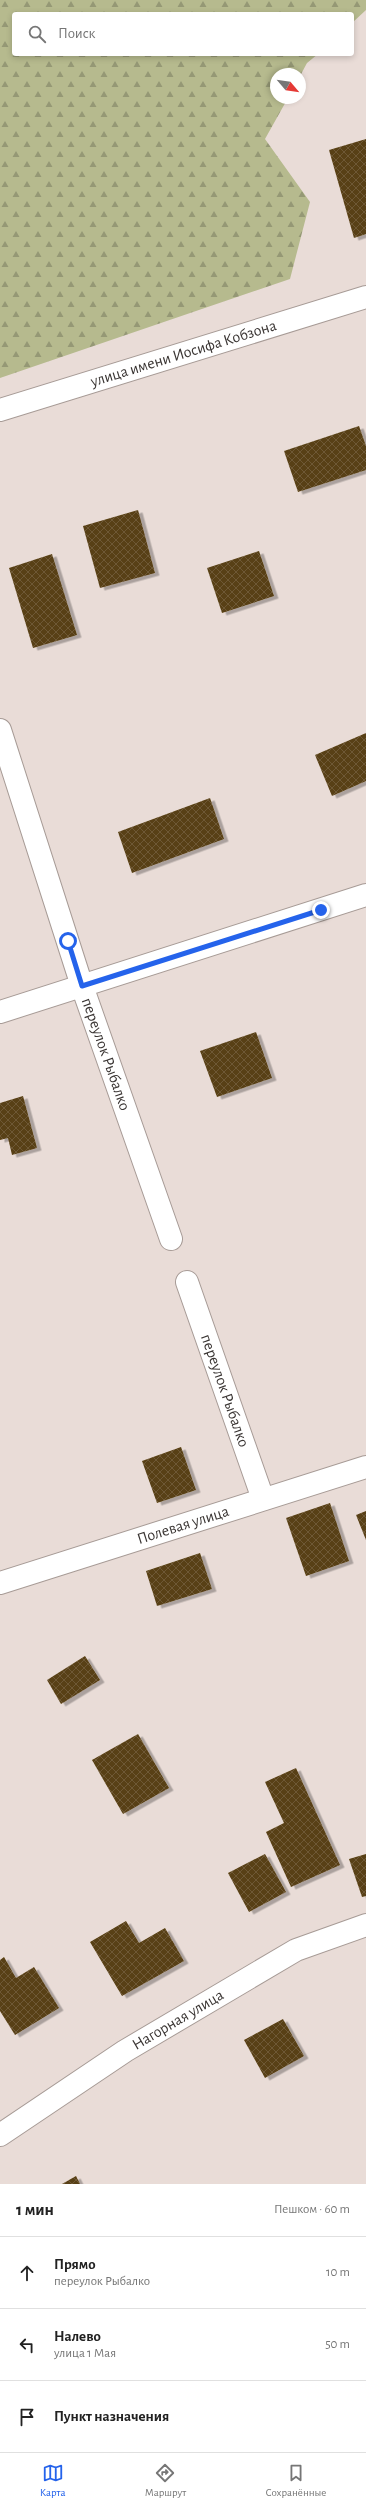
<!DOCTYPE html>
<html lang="ru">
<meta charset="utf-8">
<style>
body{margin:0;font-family:"Alegreya Sans",sans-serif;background:#f6f6f6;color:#222}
.compass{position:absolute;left:270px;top:68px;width:36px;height:36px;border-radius:50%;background:#fff;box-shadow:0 2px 6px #0003;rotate:119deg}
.stop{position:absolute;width:12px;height:12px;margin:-9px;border:3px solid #2563eb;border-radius:50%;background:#fff}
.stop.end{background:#2563eb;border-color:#fff;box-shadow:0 1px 4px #0008}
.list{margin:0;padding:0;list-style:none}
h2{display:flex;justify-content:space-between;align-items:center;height:52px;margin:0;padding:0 16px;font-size:17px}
h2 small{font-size:13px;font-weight:400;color:#767676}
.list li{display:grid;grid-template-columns:26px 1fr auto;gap:12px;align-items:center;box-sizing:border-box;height:72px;padding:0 16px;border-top:1px solid #e0e0e0}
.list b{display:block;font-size:15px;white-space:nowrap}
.list p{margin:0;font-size:13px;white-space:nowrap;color:#767676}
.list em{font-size:13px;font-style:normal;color:#767676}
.icon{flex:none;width:22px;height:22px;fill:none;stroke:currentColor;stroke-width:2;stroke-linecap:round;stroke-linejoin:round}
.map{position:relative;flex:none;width:366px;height:2184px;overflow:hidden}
.search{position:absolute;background:#fff;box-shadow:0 2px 6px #0003;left:12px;right:12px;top:12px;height:44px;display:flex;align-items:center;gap:10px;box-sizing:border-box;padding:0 14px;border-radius:4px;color:#767676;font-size:15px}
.sheet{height:268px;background:#fff}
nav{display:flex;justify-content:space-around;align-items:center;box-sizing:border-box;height:56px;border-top:1px solid #e0e0e0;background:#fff;font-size:11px;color:#767676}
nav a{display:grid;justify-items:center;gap:2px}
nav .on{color:#2563eb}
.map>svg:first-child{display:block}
.forest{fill:url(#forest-firs)}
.building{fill:url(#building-cross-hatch);filter:url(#shadow)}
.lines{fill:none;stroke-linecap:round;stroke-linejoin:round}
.street-casing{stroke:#a79b96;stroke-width:24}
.street{stroke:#fff;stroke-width:22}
.route{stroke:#2563eb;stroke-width:5}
.labels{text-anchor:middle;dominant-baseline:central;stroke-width:4;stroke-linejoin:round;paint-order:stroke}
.street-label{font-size:16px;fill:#3a3533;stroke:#e9dcd7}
</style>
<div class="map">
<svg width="366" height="2184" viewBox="0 0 366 2184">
<defs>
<pattern id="forest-firs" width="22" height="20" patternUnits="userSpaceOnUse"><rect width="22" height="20" fill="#b6ba8e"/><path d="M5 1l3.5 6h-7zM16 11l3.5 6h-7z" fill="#959875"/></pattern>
<pattern id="building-cross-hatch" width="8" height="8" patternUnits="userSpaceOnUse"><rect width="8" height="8" fill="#583f13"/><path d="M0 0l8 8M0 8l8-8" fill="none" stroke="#6e5936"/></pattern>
<filter id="shadow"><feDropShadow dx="4.5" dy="2.5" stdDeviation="0" flood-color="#0004"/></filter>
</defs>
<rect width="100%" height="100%" fill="#e9dcd7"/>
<polygon class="forest" points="0,0 366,0 366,10 352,23 352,14 14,14 14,54 318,54 307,63 300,76 300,74 276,74 276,98 288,98 265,139 310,202 290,279 0,378"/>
<g class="building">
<polygon points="366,139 366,234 354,238 329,150"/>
<polygon points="359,426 366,446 366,470 298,492 284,451"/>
<polygon points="138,510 155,573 100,588 83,526"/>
<polygon points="259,551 274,596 222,613 207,568"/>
<polygon points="52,554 77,635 33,648 9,568"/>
<polygon points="366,733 366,781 332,796 315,755"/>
<polygon points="210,798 224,839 132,873 118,832"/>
<polygon points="256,1032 272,1078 217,1097 200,1051"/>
<polygon points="23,1096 37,1148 12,1155 8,1138 0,1140 0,1103"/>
<polygon points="181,1447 196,1490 157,1503 142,1461"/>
<polygon points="330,1503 349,1561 306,1576 286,1518"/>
<polygon points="366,1511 366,1540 356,1515"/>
<polygon points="200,1553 212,1589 157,1606 146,1571"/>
<polygon points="85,1656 100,1680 61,1704 47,1680"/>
<polygon points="138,1734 169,1788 123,1814 92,1760"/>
<polygon points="296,1768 340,1865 291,1887 266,1832 284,1823 265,1782"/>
<polygon points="265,1854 286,1892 249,1912 228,1873"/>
<polygon points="366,1854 366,1896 362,1897 349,1859"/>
<polygon points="126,1921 139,1943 165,1928 184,1961 122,1996 90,1942"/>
<polygon points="4,1957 16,1978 34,1967 59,2008 15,2035 0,2011 0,1960"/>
<polygon points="283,2019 304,2056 265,2078 244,2040"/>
<polygon points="76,2176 80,2184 62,2184"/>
</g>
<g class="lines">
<g class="street-casing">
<g id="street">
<path id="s1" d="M 0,410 L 366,297"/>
<path id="s2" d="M 0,730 L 82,986 L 171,1239"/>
<polyline points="0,1012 366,895"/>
<path id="s3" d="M 187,1282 L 263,1499"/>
<path id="s4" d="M 0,1583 L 366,1467"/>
<path id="s5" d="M 0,2135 L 125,2051 L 296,1950 L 366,1925"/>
</g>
</g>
<use href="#street" class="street"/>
</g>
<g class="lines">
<polyline class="route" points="68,941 82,986 321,910"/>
</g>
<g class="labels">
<g class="street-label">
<text stroke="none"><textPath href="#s1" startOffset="192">улица имени Иосифа Кобзона</textPath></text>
<text stroke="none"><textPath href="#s2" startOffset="341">переулок Рыбалко</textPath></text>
<text stroke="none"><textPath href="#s3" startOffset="115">переулок Рыбалко</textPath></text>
<text stroke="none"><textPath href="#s4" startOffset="192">Полевая улица</textPath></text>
<text stroke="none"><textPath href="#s5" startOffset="212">Нагорная улица</textPath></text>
</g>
</g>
</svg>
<svg class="compass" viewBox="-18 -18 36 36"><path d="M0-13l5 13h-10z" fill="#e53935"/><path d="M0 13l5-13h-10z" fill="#767676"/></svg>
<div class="stop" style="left:68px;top:941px"></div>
<div class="stop end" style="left:321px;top:910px"></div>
<div class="search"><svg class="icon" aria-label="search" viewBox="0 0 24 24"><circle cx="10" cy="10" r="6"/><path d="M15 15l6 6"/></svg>Поиск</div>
</div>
<section class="sheet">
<h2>1 мин<small>Пешком · 60 m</small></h2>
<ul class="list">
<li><svg class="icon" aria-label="ahead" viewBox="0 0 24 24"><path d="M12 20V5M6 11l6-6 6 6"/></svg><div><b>Прямо</b><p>переулок Рыбалко</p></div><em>10 m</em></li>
<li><svg class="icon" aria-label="left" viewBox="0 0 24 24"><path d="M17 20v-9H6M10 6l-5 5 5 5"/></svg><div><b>Налево</b><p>улица 1 Мая</p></div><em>50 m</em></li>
<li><svg class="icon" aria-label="arrive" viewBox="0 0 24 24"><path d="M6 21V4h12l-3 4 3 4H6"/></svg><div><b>Пункт назначения</b></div></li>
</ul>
</section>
<nav>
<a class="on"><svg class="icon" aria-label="map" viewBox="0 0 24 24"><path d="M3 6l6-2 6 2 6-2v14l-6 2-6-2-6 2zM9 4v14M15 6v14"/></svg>Карта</a>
<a><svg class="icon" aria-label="directions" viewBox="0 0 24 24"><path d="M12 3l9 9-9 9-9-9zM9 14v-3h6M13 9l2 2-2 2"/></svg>Маршрут</a>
<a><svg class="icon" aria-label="saved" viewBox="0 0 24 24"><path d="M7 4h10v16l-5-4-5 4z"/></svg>Сохранённые</a>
</nav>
